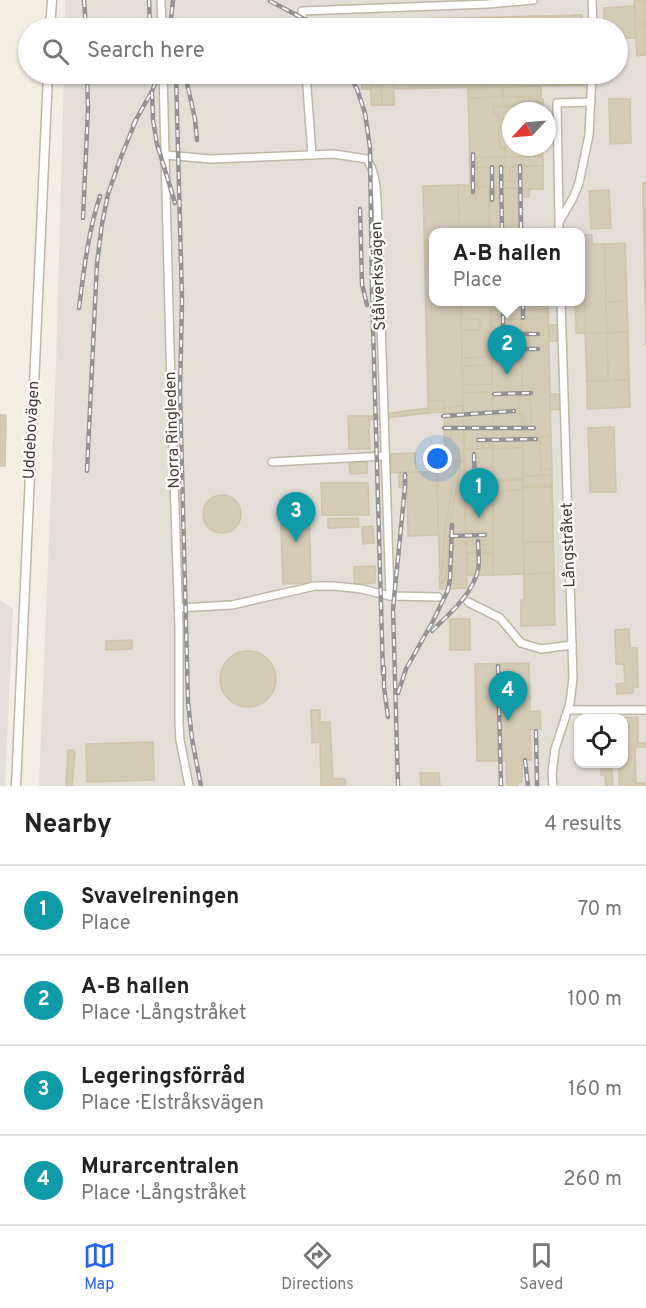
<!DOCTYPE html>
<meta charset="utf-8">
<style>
body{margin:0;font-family:Overpass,sans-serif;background:#f6f6f6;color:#222}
.controls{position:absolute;right:18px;bottom:18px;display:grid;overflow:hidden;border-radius:12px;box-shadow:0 2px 4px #0004}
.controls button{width:54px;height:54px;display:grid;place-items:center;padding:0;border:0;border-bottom:2px solid #e0e0e0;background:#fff;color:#222;font:30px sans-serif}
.compass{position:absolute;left:502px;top:102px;width:54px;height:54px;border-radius:50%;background:#fff;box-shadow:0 2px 4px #0004;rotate:244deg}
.you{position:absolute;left:438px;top:459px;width:21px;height:21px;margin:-15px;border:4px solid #fff;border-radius:50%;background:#1a73e8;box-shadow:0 0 0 9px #1a73e833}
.badge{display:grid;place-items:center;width:39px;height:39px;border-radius:50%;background:#2563eb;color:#fff;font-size:20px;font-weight:700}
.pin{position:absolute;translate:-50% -50px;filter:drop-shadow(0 2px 3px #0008)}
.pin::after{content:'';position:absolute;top:32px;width:21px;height:18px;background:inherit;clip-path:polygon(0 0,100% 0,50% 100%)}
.popup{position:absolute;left:429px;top:228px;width:156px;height:78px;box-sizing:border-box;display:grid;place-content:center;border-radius:12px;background:#fff;filter:drop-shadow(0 2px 4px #0005);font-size:20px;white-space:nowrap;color:#767676}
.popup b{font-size:22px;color:#222}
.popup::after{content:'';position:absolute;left:50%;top:100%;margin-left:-12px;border:12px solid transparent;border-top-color:#fff}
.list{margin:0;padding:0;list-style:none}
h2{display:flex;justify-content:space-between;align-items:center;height:78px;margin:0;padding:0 24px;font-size:26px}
h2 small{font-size:20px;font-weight:400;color:#767676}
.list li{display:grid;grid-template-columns:39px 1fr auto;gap:18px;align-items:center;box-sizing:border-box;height:90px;padding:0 24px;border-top:2px solid #e0e0e0}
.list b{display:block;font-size:22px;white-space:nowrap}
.list p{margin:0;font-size:20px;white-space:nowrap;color:#767676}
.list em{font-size:20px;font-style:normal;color:#767676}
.icon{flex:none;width:33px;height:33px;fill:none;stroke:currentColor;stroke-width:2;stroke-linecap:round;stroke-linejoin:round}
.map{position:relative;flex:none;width:646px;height:786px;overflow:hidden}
.search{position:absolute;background:#fff;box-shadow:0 2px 4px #0004;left:18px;right:18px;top:18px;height:66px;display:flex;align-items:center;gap:15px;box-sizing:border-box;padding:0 21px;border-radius:33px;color:#767676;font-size:22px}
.sheet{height:438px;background:#fff}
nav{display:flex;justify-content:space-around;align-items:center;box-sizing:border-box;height:84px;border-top:2px solid #e0e0e0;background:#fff;font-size:16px;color:#767676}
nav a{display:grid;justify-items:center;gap:3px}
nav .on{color:#2563eb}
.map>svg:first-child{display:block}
.industrial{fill:#e3dfd7;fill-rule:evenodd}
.parking{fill:#e2dfdb}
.building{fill:#d3cbb6;stroke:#cfc3a9;stroke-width:1.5}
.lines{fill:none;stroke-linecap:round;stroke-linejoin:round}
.minor-casing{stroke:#bdb7a4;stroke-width:10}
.tertiary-casing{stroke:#bdb7a4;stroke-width:11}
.minor{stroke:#fff;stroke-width:7}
.tertiary{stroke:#fff;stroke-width:8}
.rail-casing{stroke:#939393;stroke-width:4.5}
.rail{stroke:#fff;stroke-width:2;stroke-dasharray:7;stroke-linecap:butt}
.labels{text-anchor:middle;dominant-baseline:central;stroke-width:4.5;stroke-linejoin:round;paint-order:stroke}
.street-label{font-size:16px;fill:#433e32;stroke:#fff}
</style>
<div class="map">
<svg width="646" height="786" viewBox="0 0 646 786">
<rect width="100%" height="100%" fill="#f2eee1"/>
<g class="industrial">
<path d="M 65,0 L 646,0 L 646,786 L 39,786 L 56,366 L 64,74 L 618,74 L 618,28 L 65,28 ZM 511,111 L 547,111 L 547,147 L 511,147 ZM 434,232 L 580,232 L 580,302 L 434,302 ZM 578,718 L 624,718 L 624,764 L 578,764 Z"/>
<polygon points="0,600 13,609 5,786 0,786"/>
</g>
<g class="parking">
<polygon points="558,108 574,108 576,176 559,177"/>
<polygon points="588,630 614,630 616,693 589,694"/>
</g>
<g class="building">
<polygon points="634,0 646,0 646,24 635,24"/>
<polygon points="634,6 636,38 618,38 618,28 604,28 604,8"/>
<polygon points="573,15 582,15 582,28 574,28"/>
<polygon points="582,15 582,28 361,28 361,20"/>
<polygon points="635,24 646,24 646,55 637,56"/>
<polygon points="362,74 583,74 584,85 393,89 394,105 371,105 371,89 362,89"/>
<rect x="362" y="74" width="9" height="15"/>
<polygon points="371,74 381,74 382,105 371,105"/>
<polygon points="381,74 393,74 394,105 382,105"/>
<polygon points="484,74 487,74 490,150 487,150"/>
<polygon points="521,74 523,74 525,111 522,111"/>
<polygon points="575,74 583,74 584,85 575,85"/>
<polygon points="541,86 541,99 543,99 543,107 541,106 541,111 511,111 511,147 542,147 543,166 505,167 503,87"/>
<polygon points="541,86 541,97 503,97 503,87"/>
<polygon points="503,87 505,167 470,167 468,88"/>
<polygon points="503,87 503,97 468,98 468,88"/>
<polygon points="609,99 630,99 631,143 610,144"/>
<polygon points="516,106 516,111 511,111 511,114 508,115 508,118 499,118 498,115 494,115 493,107"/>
<polygon points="498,127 510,127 510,141 508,141 508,147 500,148"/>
<polygon points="543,156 543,166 505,167 505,157"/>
<polygon points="505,157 505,167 470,167 469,158"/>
<polygon points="534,166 543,166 543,189 535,189"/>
<polygon points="543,166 543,189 529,189 529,197 522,197 522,189 510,189 510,167"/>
<polygon points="470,167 510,167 510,189 496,187 495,197 489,197 489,187 470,185"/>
<polygon points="503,181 518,182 518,189 503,188"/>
<polygon points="643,183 646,183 646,346 643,194"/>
<polygon points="458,185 489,187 489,232 459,232"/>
<polygon points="458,185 459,232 434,232 434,302 461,302 463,406 444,407 444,400 428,401 423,186"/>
<polygon points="458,185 489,187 489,200 459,198"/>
<polygon points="458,185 489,187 489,232 459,232"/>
<polygon points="496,187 518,189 519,232 489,232 489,197 495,197"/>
<polygon points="518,189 522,189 523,232 519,232"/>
<polygon points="609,190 611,228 591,229 589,191"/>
<polygon points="583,235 592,235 592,244 605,244 607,333 585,333"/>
<polygon points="625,243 627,301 606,302 605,244"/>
<polygon points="580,292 585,292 585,333 576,333 575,302 580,302"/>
<polygon points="627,301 628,332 607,333 606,302"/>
<polygon points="461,302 491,302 493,449 493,575 467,575"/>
<polygon points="491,302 521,302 524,574 493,575 493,449"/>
<polygon points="521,302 548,302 554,573 524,574"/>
<polygon points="548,309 548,318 521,319 521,310"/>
<polygon points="491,310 521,310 521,319 491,320"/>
<polygon points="480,319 480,330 461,330 461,320"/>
<rect x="549" y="325" width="9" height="16"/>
<polygon points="628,332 629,380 608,381 607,333"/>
<polygon points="585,333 607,333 608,381 587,381"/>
<polygon points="491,357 492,365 462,366 462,358"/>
<polygon points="629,380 630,407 587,409 587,381"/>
<polygon points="492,384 492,392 463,393 463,385"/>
<polygon points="550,394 559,394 560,409 550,410"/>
<polygon points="519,396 530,396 531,426 525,426 525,417 522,413 515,413 515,408 519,408"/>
<polygon points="444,400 444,412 428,413 428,401"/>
<polygon points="463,406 464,461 445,461 444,407"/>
<polygon points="428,408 428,413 369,420 369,416"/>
<polygon points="0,415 6,415 5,466 0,466"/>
<polygon points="348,416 369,416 370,449 349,449"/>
<polygon points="614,427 616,492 590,492 588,428"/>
<polygon points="444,430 451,430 452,461 445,461"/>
<polygon points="551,436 552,469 541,469 540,437"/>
<polygon points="493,448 493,575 467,575 464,449"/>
<polygon points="522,448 523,478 493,479 493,449"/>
<polygon points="415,453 416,472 391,473 391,454"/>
<polygon points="429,461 437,461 438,535 408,536 407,472 430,472"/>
<polygon points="437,461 464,461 467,588 440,589"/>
<polygon points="457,461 461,461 449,529 446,579 440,584 439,578 442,573 445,529"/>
<polygon points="349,462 367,462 367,473 350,474"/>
<polygon points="407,472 407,487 399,487 399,473"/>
<polygon points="552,475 552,485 523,486 523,476"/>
<polygon points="523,480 523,490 493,491 493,481"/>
<polygon points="321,483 368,483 369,515 322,515"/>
<polygon points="552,487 553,542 523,542 523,488"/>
<circle cx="222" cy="514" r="19"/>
<polygon points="309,499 311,583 283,584 280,500"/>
<polygon points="358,518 359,527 328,528 328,519"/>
<polygon points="373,526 374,543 363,544 362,527"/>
<polygon points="469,531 485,531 485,541 470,541"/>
<polygon points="493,544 493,553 466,553 466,545"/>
<polygon points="375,566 375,583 354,584 354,567"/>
<polygon points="554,573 555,625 521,626 521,600 524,600 524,574"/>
<rect x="450" y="619" width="20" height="31"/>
<polygon points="629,629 630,648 637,648 638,687 633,687 633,693 617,694 616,684 625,683 624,664 616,664 615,630"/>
<polygon points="132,640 132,649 106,650 106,641"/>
<circle cx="248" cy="679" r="28"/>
<polygon points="529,663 530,712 540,711 541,729 530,730 531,760 522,760 522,782 518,782 518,786 507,786 506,761 477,761 475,664"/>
<polygon points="311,710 320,710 320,722 330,722 333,779 345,779 346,786 321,786 320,742 312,743"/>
<polygon points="638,717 638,743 646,743 646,747 635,747 636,783 645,783 645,786 619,786 619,764 624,764 624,718 613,718"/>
<polygon points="153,742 154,780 87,782 86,744"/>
<polygon points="68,750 73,750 75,752 72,786 66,786"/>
<polygon points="601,769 612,769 613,786 606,786 605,775 601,775"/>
<polygon points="420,773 439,773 440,786 421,786"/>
</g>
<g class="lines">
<g class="minor-casing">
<g id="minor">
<polyline points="161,0 162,28"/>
<polyline points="592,0 593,28"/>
<polyline points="303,28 302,11 488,4 533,0"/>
<polyline points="163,74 171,388 179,628 179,724 180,740 189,786"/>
<polyline points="306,74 312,155"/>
<path d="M 166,155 L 210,159 L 334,154 L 367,159 C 375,172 376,184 377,199 L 390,596"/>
<polyline points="559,219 557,103 591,102"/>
<polyline points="559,232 559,222 573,198 579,183 589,135 592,74"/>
<polyline points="272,462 385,456"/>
<polyline points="468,602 500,618 521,643 541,649 572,645"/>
<polyline points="178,608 232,605 315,586 334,586 362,589 390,596 438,597"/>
<polyline points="568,710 646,710"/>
<polyline points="553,786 552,773 555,749 570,703 573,678 561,302"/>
</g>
</g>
<g class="tertiary-casing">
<g id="tertiary">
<polyline points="50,28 52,0"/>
<polyline points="16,786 48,74"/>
</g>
</g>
<use href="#minor" class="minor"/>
<use href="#tertiary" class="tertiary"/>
<g class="rail-casing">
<g id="rail">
<polyline points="84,0 86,28"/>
<polyline points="149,0 150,28"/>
<polyline points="270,1 306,20 335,26 582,21"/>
<polyline points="170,28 173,0"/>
<polyline points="176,74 182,300 180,392 188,702 192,739 201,786"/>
<polyline points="185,74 195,119 197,140"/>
<polyline points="349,74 357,89 365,113 370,148 372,292 383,674"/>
<polyline points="152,92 153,120 157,144 175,203"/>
<polyline points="133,125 152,91 159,74"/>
<polyline points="473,154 473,192"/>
<polyline points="520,166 521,232"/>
<polyline points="492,167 492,200"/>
<polyline points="501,167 502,232"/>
<polyline points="360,209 362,284 367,305"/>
<polyline points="83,218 88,109 87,74"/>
<polyline points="503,302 503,332"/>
<polyline points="523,302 523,318"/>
<path d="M 79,308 C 84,270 88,232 100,196"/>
<polyline points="515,334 538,334"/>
<polyline points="515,349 538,349"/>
<polyline points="494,394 531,393"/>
<polyline points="443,416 514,411"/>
<polyline points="444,428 534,428"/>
<polyline points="478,440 536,439"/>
<polyline points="474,454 476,509"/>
<polyline points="87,471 97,263 102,224 108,194 121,157 136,120"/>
<polyline points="451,536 485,535"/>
<path d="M 432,631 C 449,614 472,595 478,570 C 480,561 478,550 478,541"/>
<polyline points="498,666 501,786"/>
<polyline points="384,667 384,687 388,717"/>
<polyline points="398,693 406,669 433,621 448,590 450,579 452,525"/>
<polyline points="536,731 537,786"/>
<polyline points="525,760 528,786"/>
<polyline points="398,786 393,609 405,487 405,474"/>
</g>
</g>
<use href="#rail" class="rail"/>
</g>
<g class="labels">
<g class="street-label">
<text transform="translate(379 276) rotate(-92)">Stålverksvägen</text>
<text transform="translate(32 430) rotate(-87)">Uddebovägen</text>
<text transform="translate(173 430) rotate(-92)">Norra Ringleden</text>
<text transform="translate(569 545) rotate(-92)">Långstråket</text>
</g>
</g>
</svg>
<div class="controls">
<button><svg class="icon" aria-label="locate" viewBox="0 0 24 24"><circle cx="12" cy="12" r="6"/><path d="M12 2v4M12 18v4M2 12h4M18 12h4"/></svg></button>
</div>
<svg class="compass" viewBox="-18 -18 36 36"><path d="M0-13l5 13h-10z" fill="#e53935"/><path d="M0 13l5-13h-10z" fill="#767676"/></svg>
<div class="you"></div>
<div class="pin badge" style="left:479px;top:518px;background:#0f9aa8">1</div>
<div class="pin badge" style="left:507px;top:375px;background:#0f9aa8">2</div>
<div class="popup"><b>A-B hallen</b>Place</div>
<div class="pin badge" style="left:296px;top:542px;background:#0f9aa8">3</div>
<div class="pin badge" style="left:508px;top:721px;background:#0f9aa8">4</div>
<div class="search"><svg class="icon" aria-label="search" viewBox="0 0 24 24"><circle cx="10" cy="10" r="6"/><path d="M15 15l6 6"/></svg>Search here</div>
</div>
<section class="sheet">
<h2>Nearby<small>4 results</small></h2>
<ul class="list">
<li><span class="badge" style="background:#0f9aa8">1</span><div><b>Svavelreningen</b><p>Place</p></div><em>70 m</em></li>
<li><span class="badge" style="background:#0f9aa8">2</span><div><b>A-B hallen</b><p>Place · Långstråket</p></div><em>100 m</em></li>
<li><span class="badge" style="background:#0f9aa8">3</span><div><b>Legeringsförråd</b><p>Place · Elstråksvägen</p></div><em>160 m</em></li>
<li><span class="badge" style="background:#0f9aa8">4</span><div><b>Murarcentralen</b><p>Place · Långstråket</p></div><em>260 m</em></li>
</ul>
</section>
<nav>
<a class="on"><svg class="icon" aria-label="map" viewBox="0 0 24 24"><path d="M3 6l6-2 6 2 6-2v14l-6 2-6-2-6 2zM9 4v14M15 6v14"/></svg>Map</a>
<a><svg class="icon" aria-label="directions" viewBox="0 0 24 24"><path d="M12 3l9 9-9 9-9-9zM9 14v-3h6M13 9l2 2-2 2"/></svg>Directions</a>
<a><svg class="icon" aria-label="saved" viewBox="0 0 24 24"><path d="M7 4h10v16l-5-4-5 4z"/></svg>Saved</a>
</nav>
